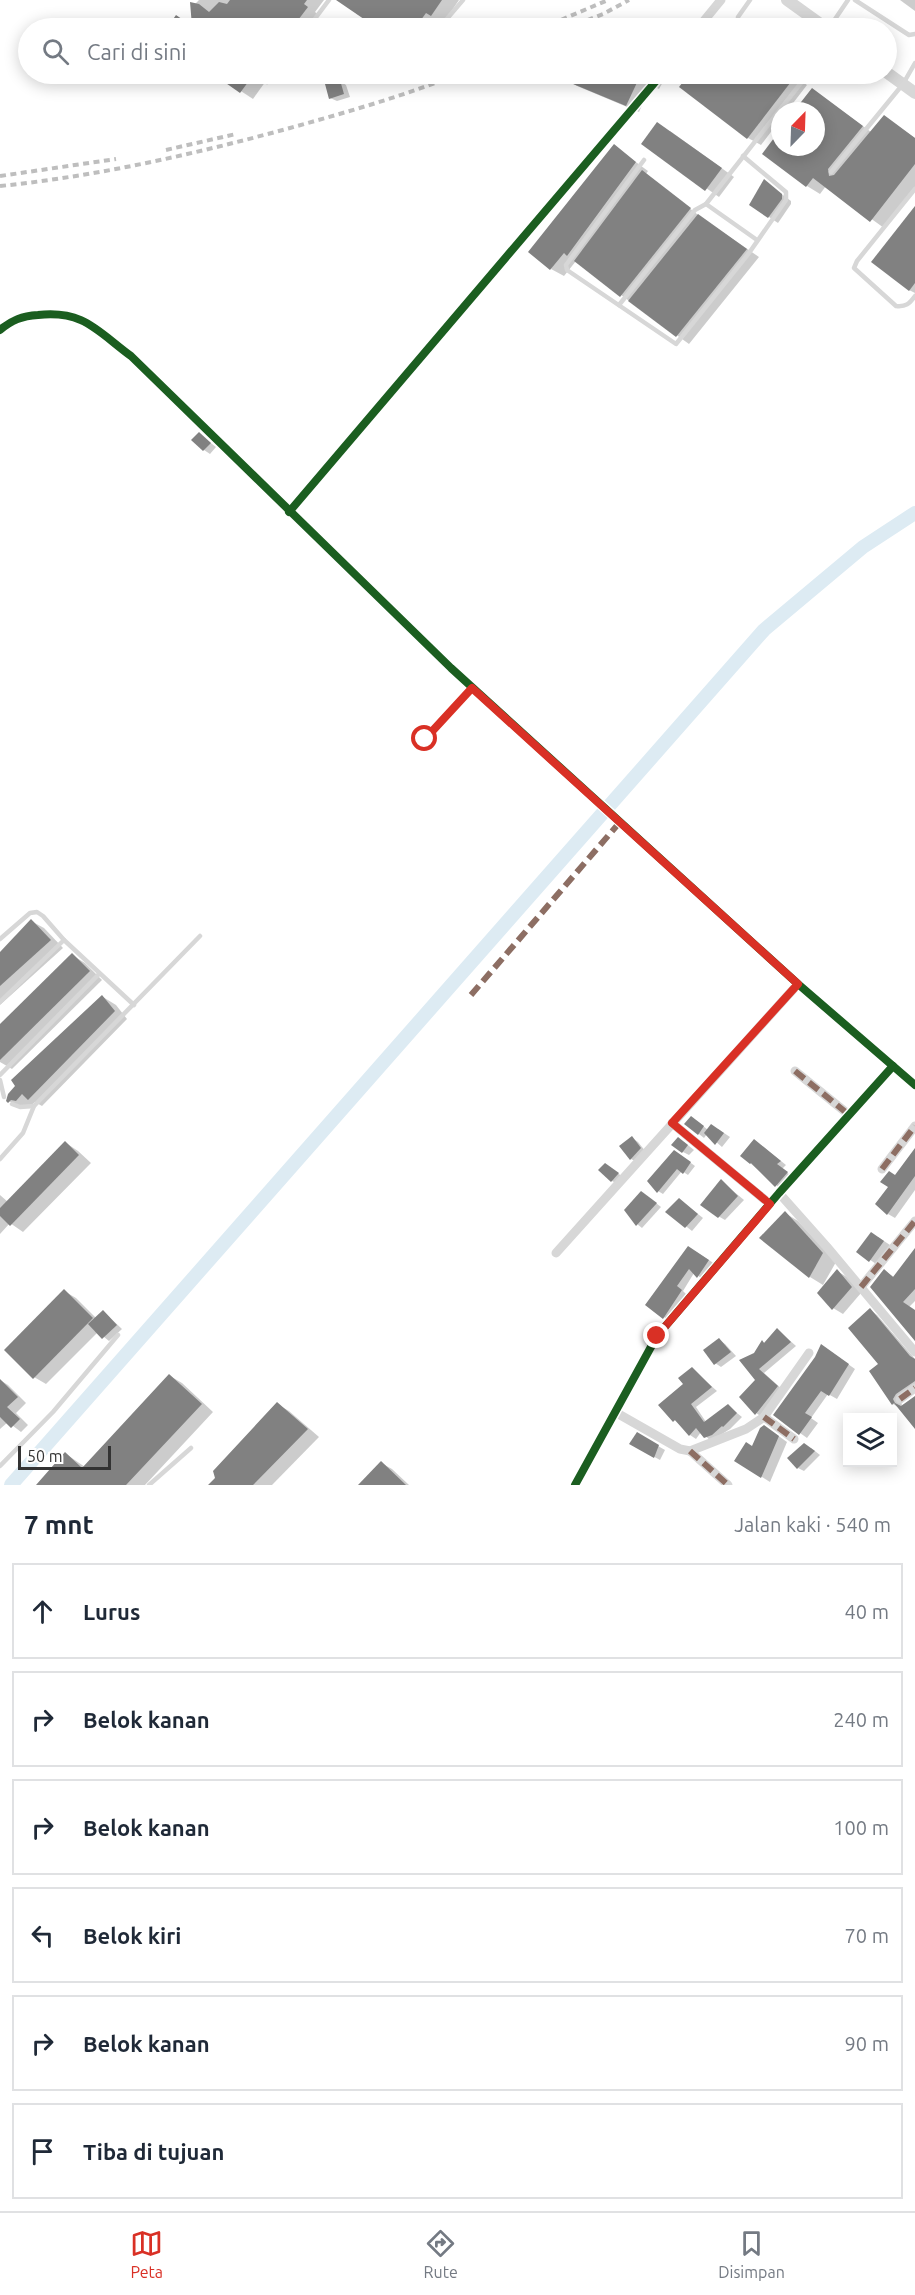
<!DOCTYPE html>
<html lang="id">
<meta charset="utf-8">
<style>
body{margin:0;font-family:Ubuntu,sans-serif;background:#f2f2f3;color:#1f2937}
.controls{position:absolute;right:18px;bottom:18px;display:grid;overflow:hidden;border-radius:0px;box-shadow:0 3px 15px #0003}
.controls button{width:54px;height:54px;display:grid;place-items:center;padding:0;border:0;border-bottom:2px solid #e0e1e3;background:#fff;color:#1f2937;font:30px sans-serif}
.compass{position:absolute;left:771px;top:102px;width:54px;height:54px;border-radius:50%;background:#fff;box-shadow:0 3px 15px #0003;rotate:23deg}
.scale{position:absolute;left:18px;bottom:15px;width:93px;box-sizing:border-box;padding-left:6px;border:3px solid #333;border-top:0;font-size:16px;line-height:21px;white-space:nowrap;color:#333;-webkit-text-stroke:4px #fff;paint-order:stroke}
.stop{position:absolute;width:18px;height:18px;margin:-14px;border:4px solid #d93025;border-radius:50%;background:#fff}
.stop.end{background:#d93025;border-color:#fff;box-shadow:0 2px 6px #0008}
.list{margin:0;padding:0;list-style:none}
h2{display:flex;justify-content:space-between;align-items:center;height:78px;margin:0;padding:0 24px;font-size:26px}
h2 small{font-size:20px;font-weight:400;color:#747a83}
.list li{display:grid;grid-template-columns:39px 1fr auto;gap:18px;align-items:center;box-sizing:border-box;height:96px;margin:0 12px 12px;padding:0 12px;border:2px solid #e0e1e3;border-radius:0px}
.list b{display:block;font-size:22px;white-space:nowrap}
.list em{font-size:20px;font-style:normal;color:#747a83}
.icon{flex:none;width:33px;height:33px;fill:none;stroke:currentColor;stroke-width:2;stroke-linecap:round;stroke-linejoin:round}
.map{position:relative;flex:none;width:915px;height:1485px;overflow:hidden}
.search{position:absolute;background:#fff;box-shadow:0 3px 15px #0003;left:18px;right:18px;top:18px;height:66px;display:flex;align-items:center;gap:15px;box-sizing:border-box;padding:0 21px;border-radius:33px;color:#747a83;font-size:22px}
.sheet{height:726px;background:#fff}
nav{display:flex;justify-content:space-around;align-items:center;box-sizing:border-box;height:84px;border-top:2px solid #e0e1e3;background:#fff;font-size:16px;color:#747a83}
nav a{display:grid;justify-items:center;gap:3px}
nav .on{color:#d93025}
.map>svg:first-child{display:block}
.shadow{fill:#0003}
.lines{fill:none;stroke-linecap:round;stroke-linejoin:round}
.canal{stroke:#ddebf3;stroke-width:14}
.building{fill:#818181}
.service{stroke:#d7d7d7;stroke-width:4.5}
.minor{stroke:#d7d7d7;stroke-width:9}
.tertiary{stroke:#d7d7d7;stroke-width:12}
.rail{stroke:#bebebe;stroke-width:4;stroke-dasharray:6 4.5;stroke-linecap:butt}
.quiet{stroke:#8d6e63;stroke-width:6;stroke-dasharray:12 6;stroke-linecap:butt}
.cycleway-casing{stroke:#fff;stroke-width:11}
.cycleway{stroke:#1b5e20;stroke-width:8}
.route{stroke:#d93025;stroke-width:8}
</style>
<div class="map">
<svg width="915" height="1485" viewBox="0 0 915 1485">
<rect width="100%" height="100%" fill="#fff"/>
<g class="shadow">
<polygon points="199,0 324,0 315,12 319,15 309,28 168,28 177,17 193,27 192,7"/>
<polygon points="346,0 459,0 444,22 439,19 432,28 380,28 343,3"/>
<polygon points="900,0 915,0 915,11"/>
<polygon points="215,74 271,74 253,99"/>
<polygon points="567,74 652,74 664,80 659,89 651,85 639,112 577,86 565,79"/>
<polygon points="691,74 792,74 807,85 787,111 780,111 780,120 761,145 748,138 681,86"/>
<polygon points="340,81 346,85 350,97 337,101 330,98"/>
<polygon points="813,90 871,132 884,117 915,138 915,188 884,228 826,186 820,194 807,186 764,153 780,132 780,147 816,147 816,111 796,111"/>
<polygon points="670,131 734,177 719,197 643,144"/>
<polygon points="614,146 648,171 646,174 702,218 759,257 689,344 621,295 576,261 564,276 551,269"/>
<polygon points="764,181 791,201 791,204 778,223 769,217"/>
<polygon points="915,208 915,293 909,290"/>
<polygon points="199,434 216,447 210,454 204,450"/>
<polygon points="31,921 44,928 63,948 0,1005 0,954"/>
<polygon points="72,955 85,963 102,980 12,1069 0,1062 0,1026"/>
<polygon points="103,997 116,1005 127,1019 42,1106 35,1102 29,1107 22,1109 9,1101"/>
<polygon points="697,1121 708,1130 718,1129 730,1137 722,1147 707,1134 704,1138 699,1134"/>
<polygon points="632,1138 638,1142 646,1152 637,1162 631,1159 621,1146"/>
<polygon points="684,1142 694,1150 689,1155 683,1152"/>
<polygon points="66,1143 78,1151 91,1163 23,1232 10,1223 0,1234 0,1195 8,1202"/>
<polygon points="761,1145 786,1165 782,1169 793,1177 782,1190 750,1163"/>
<polygon points="915,1150 915,1190 895,1218 888,1214 895,1177"/>
<polygon points="680,1155 695,1166 688,1175 682,1171 663,1194 658,1191"/>
<polygon points="611,1168 624,1178 618,1184 612,1181"/>
<polygon points="721,1181 744,1200 725,1220 718,1216"/>
<polygon points="647,1196 661,1207 642,1228 637,1224"/>
<polygon points="680,1200 703,1218 692,1231 668,1212"/>
<polygon points="785,1213 798,1221 836,1262 823,1285 810,1277 762,1238"/>
<polygon points="878,1237 890,1245 876,1264 859,1252"/>
<polygon points="915,1250 915,1301 909,1307 915,1311 915,1341 885,1271 894,1277"/>
<polygon points="695,1251 715,1264 704,1280 694,1273 683,1291 687,1295 669,1321 647,1304"/>
<polygon points="837,1271 847,1277 861,1293 843,1314 833,1308"/>
<polygon points="64,1291 76,1298 96,1318 103,1311 122,1329 109,1341 98,1332 46,1384 34,1377"/>
<polygon points="870,1310 877,1315 915,1359 915,1389 901,1400 902,1406 915,1398 915,1426 901,1409 893,1404 880,1364"/>
<polygon points="778,1330 796,1346 764,1373 783,1390 762,1417 756,1413 741,1397 757,1381 755,1354 763,1342 766,1344"/>
<polygon points="719,1340 725,1344 736,1356 721,1367 715,1363"/>
<polygon points="828,1350 855,1369 837,1399 828,1394 811,1418 818,1423 807,1438 775,1415"/>
<polygon points="692,1369 717,1391 696,1407 706,1422 728,1406 742,1417 730,1429 711,1441 701,1432 696,1439 690,1435 660,1406 685,1385"/>
<polygon points="170,1376 182,1383 213,1412 145,1485 38,1485 66,1454 85,1467"/>
<polygon points="0,1380 8,1385 26,1403 16,1413 28,1425 21,1432 8,1422 0,1429"/>
<polygon points="277,1404 289,1411 319,1437 272,1485 210,1485"/>
<polygon points="773,1432 787,1442 770,1482 736,1461"/>
<polygon points="637,1434 665,1450 660,1460 631,1444"/>
<polygon points="811,1448 820,1455 804,1471 798,1468"/>
<polygon points="381,1463 392,1469 409,1485 360,1485"/>
</g>
<g class="lines">
<polyline class="canal" points="11,1485 764,630 863,547 915,513"/>
</g>
<g class="building">
<polygon points="230,0 307,0 304,4 308,7 292,28 167,28 176,15 192,26 190,2 199,4 209,12 219,2 227,4"/>
<polygon points="336,0 442,0 431,16 426,13 415,28 377,28"/>
<polygon points="213,74 254,74 240,93"/>
<polygon points="549,74 641,74 626,106"/>
<polygon points="689,74 797,74 747,139 679,87"/>
<polygon points="340,80 344,94 329,99 325,84"/>
<polygon points="812,88 863,126 828,169 829,176 834,175 884,115 915,138 915,164 870,222 813,178 806,187 762,154 780,130 780,147 816,147 816,111 794,111"/>
<polygon points="657,122 722,168 705,191 641,144"/>
<polygon points="614,144 636,162 567,256 564,253 550,270 528,252"/>
<polygon points="642,170 691,208 620,297 574,261"/>
<polygon points="764,179 782,194 782,199 768,218 749,205"/>
<polygon points="915,206 915,283 909,291 871,262"/>
<polygon points="698,214 747,249 676,337 628,301"/>
<polygon points="199,432 211,443 203,451 191,440"/>
<polygon points="31,919 51,940 0,986 0,952"/>
<polygon points="72,953 90,971 0,1060 0,1024"/>
<polygon points="102,995 115,1011 28,1100 22,1094 16,1101 11,1100 8,1103 6,1101 8,1094 15,1086 11,1080"/>
<polygon points="691,1116 704,1126 698,1135 684,1124"/>
<polygon points="711,1124 724,1133 715,1145 704,1133"/>
<polygon points="632,1136 641,1148 630,1160 619,1146"/>
<polygon points="678,1137 688,1145 682,1153 671,1145"/>
<polygon points="754,1139 781,1161 777,1164 788,1172 775,1187 751,1163 750,1164 740,1156"/>
<polygon points="65,1141 79,1155 10,1226 0,1216 0,1208"/>
<polygon points="915,1148 915,1176 887,1215 875,1204 888,1187 880,1182 889,1171 895,1175"/>
<polygon points="674,1150 691,1162 683,1174 677,1169 657,1193 647,1181"/>
<polygon points="605,1163 619,1173 611,1182 598,1170"/>
<polygon points="721,1179 738,1196 718,1218 700,1205"/>
<polygon points="641,1191 657,1203 636,1226 624,1210"/>
<polygon points="679,1198 698,1214 685,1228 665,1212"/>
<polygon points="785,1211 823,1253 809,1278 759,1238"/>
<polygon points="871,1232 884,1241 869,1262 856,1252"/>
<polygon points="688,1246 709,1260 697,1278 689,1269 677,1286 682,1290 663,1319 645,1305"/>
<polygon points="915,1248 915,1289 903,1302 915,1310 915,1341 870,1287 884,1269 893,1277"/>
<polygon points="837,1269 852,1287 832,1310 817,1293"/>
<polygon points="64,1289 93,1318 33,1379 4,1350"/>
<polygon points="870,1308 910,1356 915,1359 915,1381 896,1394 893,1399 895,1403 901,1406 915,1396 915,1429 894,1403 892,1405 869,1371 878,1364 848,1328"/>
<polygon points="103,1310 117,1325 102,1339 88,1324"/>
<polygon points="777,1328 791,1342 759,1369 778,1386 755,1415 739,1397 755,1380 739,1360 754,1353 762,1340 764,1343"/>
<polygon points="719,1338 731,1352 714,1365 703,1350"/>
<polygon points="821,1344 849,1364 829,1396 821,1391 805,1413 812,1417 799,1435 773,1415 815,1357"/>
<polygon points="692,1367 712,1387 691,1404 704,1422 728,1404 737,1413 723,1427 722,1426 712,1435 704,1438 696,1428 689,1436 675,1420 673,1422 658,1405 683,1384 678,1378"/>
<polygon points="169,1374 202,1404 126,1485 36,1485 65,1452 82,1468"/>
<polygon points="0,1379 18,1397 7,1407 20,1419 11,1428 0,1417"/>
<polygon points="277,1402 308,1429 253,1485 208,1485 215,1478 213,1471"/>
<polygon points="764,1425 779,1436 761,1478 734,1461 746,1442 752,1446 760,1428"/>
<polygon points="637,1432 659,1445 654,1458 629,1444"/>
<polygon points="804,1443 815,1451 797,1469 787,1458"/>
<polygon points="381,1461 406,1485 358,1485"/>
</g>
<g class="lines">
<g class="service">
<polyline points="855,0 909,35 915,34"/>
<polyline points="308,28 329,0"/>
<polyline points="439,28 463,0"/>
<polyline points="749,28 738,21 738,17 750,0"/>
<polyline points="829,28 848,0"/>
<polyline points="267,82 273,74"/>
<polyline points="644,160 566,265 567,270 676,344 749,253 786,200 786,192 743,156"/>
<polyline points="831,172 903,84 915,63"/>
<path d="M 915,189 L 857,261 L 854,268 L 896,306 C 906,307 909,304 915,296"/>
<polyline points="757,240 706,204 808,74"/>
<polyline points="619,305 695,210 706,204"/>
<polyline points="425,739 472,688"/>
<polyline points="0,939 30,913 37,912 43,916 64,940 134,1005"/>
<polyline points="0,1002 64,940"/>
<polyline points="0,1075 99,974"/>
<polyline points="0,1080 4,1097"/>
<polyline points="12,1104 20,1107 34,1106 200,936"/>
<polyline points="0,1159 23,1133 34,1106"/>
<polyline points="0,1466 53,1412 118,1335"/>
<polyline points="149,1485 191,1448"/>
</g>
<g class="minor">
<polyline points="698,28 721,0"/>
<path d="M 0,330 C 12,320 22,316 38,315 C 84,310 97,331 131,356 L 451,668 L 798,984 L 893,1066"/>
<polyline points="289,512 662,74"/>
<polyline points="795,1071 848,1114"/>
<polyline points="672,1123 770,1204"/>
<polyline points="882,1169 915,1126"/>
<polyline points="779,1193 827,1247 915,1352"/>
<polyline points="556,1253 798,984"/>
<polyline points="861,1287 915,1221"/>
<polyline points="900,1399 915,1388"/>
<polyline points="615,1412 680,1449 690,1451 746,1429 764,1417 809,1353"/>
<polyline points="764,1417 794,1439"/>
<polyline points="690,1451 728,1485"/>
<polyline points="575,1485 657,1336 779,1193 893,1066 915,1085"/>
</g>
<g class="tertiary">
<polyline points="787,0 826,28"/>
<polyline points="886,72 915,93"/>
</g>
<g class="rail">
<polyline points="542,28 608,0"/>
<polyline points="568,28 603,14 629,0"/>
<polyline points="166,150 236,134"/>
<polyline points="0,176 116,159"/>
<path d="M 0,186 C 98,176 195,154 290,128 C 347,112 404,96 458,74"/>
</g>
<g class="quiet">
<polyline points="471,995 620,822"/>
<polyline points="795,1071 848,1114"/>
<polyline points="882,1169 915,1126"/>
<polyline points="861,1287 915,1221"/>
<polyline points="900,1399 915,1388"/>
<polyline points="764,1417 794,1439"/>
<polyline points="690,1451 728,1485"/>
</g>
<g class="cycleway-casing">
<g id="cycleway">
<path d="M 0,330 C 12,320 22,316 38,315 C 84,310 97,331 131,356 L 451,668 L 798,984 L 893,1066"/>
<polyline points="289,512 662,74"/>
<polyline points="575,1485 657,1336 779,1193 893,1066 915,1085"/>
</g>
</g>
<use href="#cycleway" class="cycleway"/>
</g>
<g class="lines">
<polyline class="route" points="425,739 472,688 798,984 672,1123 770,1204 657,1336"/>
</g>
</svg>
<div class="controls">
<button><svg class="icon" aria-label="layers" viewBox="0 0 24 24"><path d="M12 4l9 5-9 5-9-5zM3 14l9 5 9-5"/></svg></button>
</div>
<svg class="compass" viewBox="-18 -18 36 36"><path d="M0-13l5 13h-10z" fill="#e53935"/><path d="M0 13l5-13h-10z" fill="#747a83"/></svg>
<div class="scale">50 m</div>
<div class="stop" style="left:425px;top:739px"></div>
<div class="stop end" style="left:657px;top:1336px"></div>
<div class="search"><svg class="icon" aria-label="search" viewBox="0 0 24 24"><circle cx="10" cy="10" r="6"/><path d="M15 15l6 6"/></svg>Cari di sini</div>
</div>
<section class="sheet">
<h2>7 mnt<small>Jalan kaki · 540 m</small></h2>
<ul class="list">
<li><svg class="icon" aria-label="ahead" viewBox="0 0 24 24"><path d="M12 20V5M6 11l6-6 6 6"/></svg><div><b>Lurus</b></div><em>40 m</em></li>
<li><svg class="icon" aria-label="right" viewBox="0 0 24 24"><path d="M7 20v-9h11M14 6l5 5-5 5"/></svg><div><b>Belok kanan</b></div><em>240 m</em></li>
<li><svg class="icon" aria-label="right" viewBox="0 0 24 24"><path d="M7 20v-9h11M14 6l5 5-5 5"/></svg><div><b>Belok kanan</b></div><em>100 m</em></li>
<li><svg class="icon" aria-label="left" viewBox="0 0 24 24"><path d="M17 20v-9H6M10 6l-5 5 5 5"/></svg><div><b>Belok kiri</b></div><em>70 m</em></li>
<li><svg class="icon" aria-label="right" viewBox="0 0 24 24"><path d="M7 20v-9h11M14 6l5 5-5 5"/></svg><div><b>Belok kanan</b></div><em>90 m</em></li>
<li><svg class="icon" aria-label="arrive" viewBox="0 0 24 24"><path d="M6 21V4h12l-3 4 3 4H6"/></svg><div><b>Tiba di tujuan</b></div></li>
</ul>
</section>
<nav>
<a class="on"><svg class="icon" aria-label="map" viewBox="0 0 24 24"><path d="M3 6l6-2 6 2 6-2v14l-6 2-6-2-6 2zM9 4v14M15 6v14"/></svg>Peta</a>
<a><svg class="icon" aria-label="directions" viewBox="0 0 24 24"><path d="M12 3l9 9-9 9-9-9zM9 14v-3h6M13 9l2 2-2 2"/></svg>Rute</a>
<a><svg class="icon" aria-label="saved" viewBox="0 0 24 24"><path d="M7 4h10v16l-5-4-5 4z"/></svg>Disimpan</a>
</nav>
